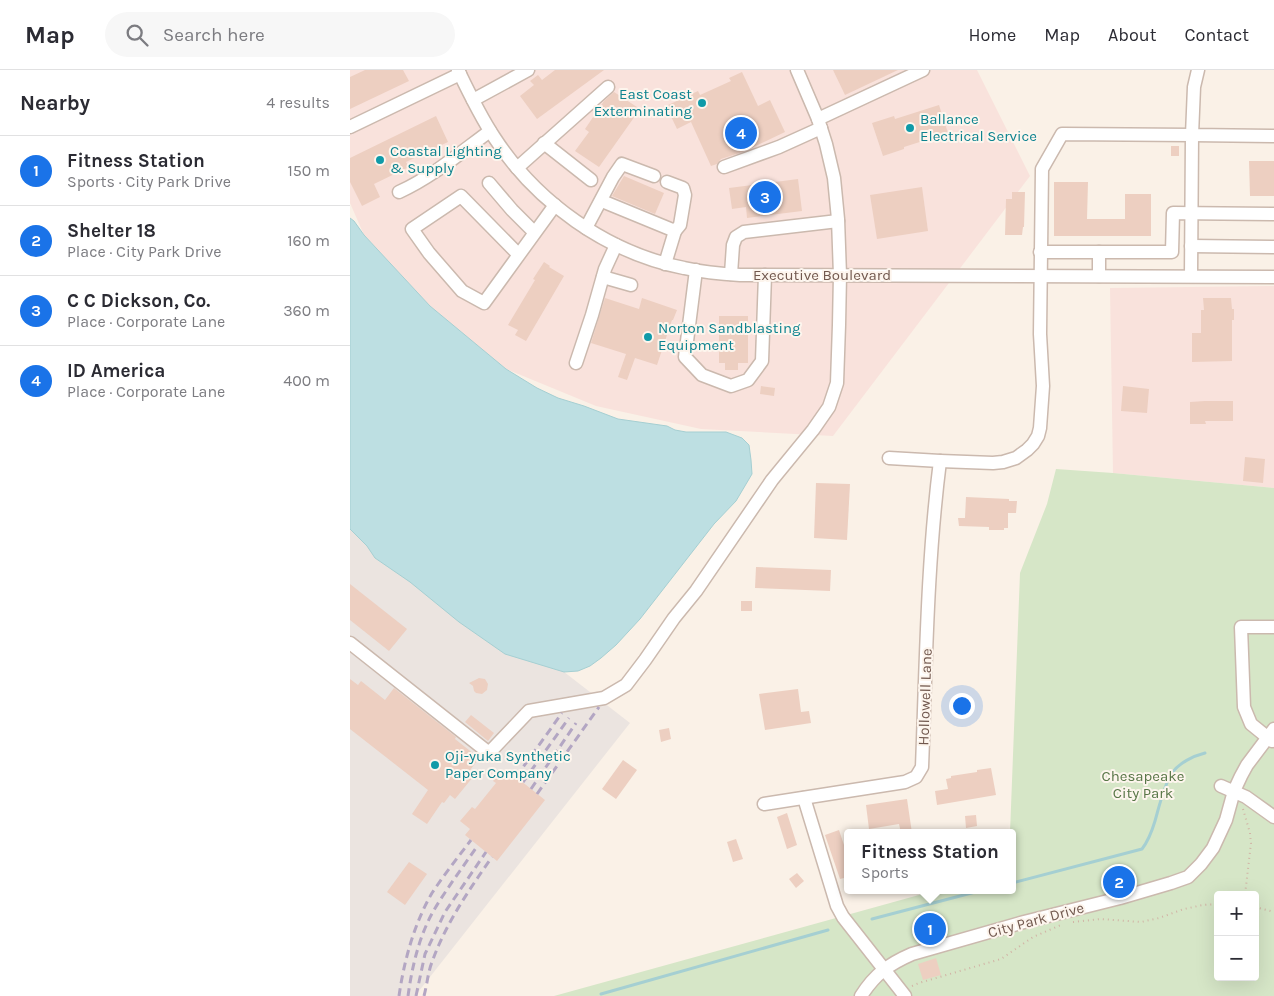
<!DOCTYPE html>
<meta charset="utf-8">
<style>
body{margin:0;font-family:Karla,sans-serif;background:#f7f7f7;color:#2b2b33}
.controls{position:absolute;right:15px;bottom:15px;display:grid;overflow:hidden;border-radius:5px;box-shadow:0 5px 20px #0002}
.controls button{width:45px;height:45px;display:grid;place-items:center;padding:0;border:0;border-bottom:1px solid #e1e1e2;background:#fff;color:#2b2b33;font:25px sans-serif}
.you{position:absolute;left:611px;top:635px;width:18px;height:18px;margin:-12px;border:4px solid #fff;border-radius:50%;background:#1a73e8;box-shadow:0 0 0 8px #1a73e833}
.badge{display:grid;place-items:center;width:32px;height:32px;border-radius:50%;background:#1a73e8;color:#fff;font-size:16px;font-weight:700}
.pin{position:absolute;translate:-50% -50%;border:2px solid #fff;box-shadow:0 1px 5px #0006}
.popup{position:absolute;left:494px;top:759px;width:172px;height:65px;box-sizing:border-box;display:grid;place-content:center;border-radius:5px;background:#fff;filter:drop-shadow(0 1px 4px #0005);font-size:16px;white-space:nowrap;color:#7c7c81}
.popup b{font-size:19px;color:#2b2b33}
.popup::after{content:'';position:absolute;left:50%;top:100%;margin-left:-10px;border:10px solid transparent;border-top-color:#fff}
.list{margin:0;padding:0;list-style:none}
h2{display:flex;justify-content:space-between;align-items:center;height:65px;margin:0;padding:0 20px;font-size:21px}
h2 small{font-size:16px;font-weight:400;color:#7c7c81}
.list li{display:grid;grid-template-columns:32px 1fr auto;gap:15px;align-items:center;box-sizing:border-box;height:70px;padding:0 20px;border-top:1px solid #e1e1e2}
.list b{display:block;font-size:19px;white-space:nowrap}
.list p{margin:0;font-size:16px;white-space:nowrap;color:#7c7c81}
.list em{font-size:16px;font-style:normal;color:#7c7c81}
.icon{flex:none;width:28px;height:28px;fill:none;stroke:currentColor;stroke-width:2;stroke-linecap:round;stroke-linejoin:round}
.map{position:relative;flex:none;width:924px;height:926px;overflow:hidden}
header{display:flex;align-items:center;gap:30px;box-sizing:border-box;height:70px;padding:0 25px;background:#fff;border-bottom:1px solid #e1e1e2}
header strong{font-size:24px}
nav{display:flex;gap:28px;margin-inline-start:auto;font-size:18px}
.search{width:350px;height:45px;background:#f7f7f7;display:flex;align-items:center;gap:12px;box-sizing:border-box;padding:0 18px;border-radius:28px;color:#7c7c81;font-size:19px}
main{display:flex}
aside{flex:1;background:#fff}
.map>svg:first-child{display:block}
.commercial{fill:#f9e2dc}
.industrial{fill:#ebe4e0}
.green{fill:#d6e6c7;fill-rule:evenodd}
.water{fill:#bddfe2;stroke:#a5cfd2}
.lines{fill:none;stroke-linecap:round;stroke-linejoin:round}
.stream{stroke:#a5cfd2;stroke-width:3}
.building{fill:#edcfc1}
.minor-casing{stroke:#cbb9ae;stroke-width:15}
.path{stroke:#d1b3a5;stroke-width:2;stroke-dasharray:1 4;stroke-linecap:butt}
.minor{stroke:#fff;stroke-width:12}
.rail{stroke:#b3a6c3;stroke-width:3;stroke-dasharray:8 5;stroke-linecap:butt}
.culture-dot{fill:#0f9aa8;stroke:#fdf5ed;stroke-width:2}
.labels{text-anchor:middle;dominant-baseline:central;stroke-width:4;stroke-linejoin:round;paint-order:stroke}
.culture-label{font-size:15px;fill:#0d838f;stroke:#fdf5ed;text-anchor:start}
.street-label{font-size:15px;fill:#71584e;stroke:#fdf5ed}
.park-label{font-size:15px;fill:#587647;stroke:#fdf5ed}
</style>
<header>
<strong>Map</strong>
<div class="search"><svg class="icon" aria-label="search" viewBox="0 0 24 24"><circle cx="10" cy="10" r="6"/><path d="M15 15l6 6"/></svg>Search here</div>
<nav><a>Home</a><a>Map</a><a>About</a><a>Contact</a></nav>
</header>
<main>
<aside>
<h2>Nearby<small>4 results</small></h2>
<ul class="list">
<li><span class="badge">1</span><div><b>Fitness Station</b><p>Sports · City Park Drive</p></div><em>150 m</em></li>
<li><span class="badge">2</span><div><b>Shelter 18</b><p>Place · City Park Drive</p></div><em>160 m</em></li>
<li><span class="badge">3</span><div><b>C C Dickson, Co.</b><p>Place · Corporate Lane</p></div><em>360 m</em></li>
<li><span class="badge">4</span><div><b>ID America</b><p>Place · Corporate Lane</p></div><em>400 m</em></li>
</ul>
</aside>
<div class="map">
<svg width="924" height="926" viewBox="0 0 924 926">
<rect width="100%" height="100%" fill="#faf1e7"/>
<g class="commercial">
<polygon points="0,0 627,0 680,106 483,366 351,359 246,336 156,299 80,236 14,165 0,133"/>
<polygon points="924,216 924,418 763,403 760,218"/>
</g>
<polygon class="industrial" points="0,436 280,653 65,926 0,926"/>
<path class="green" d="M 706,399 L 763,403 L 924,418 L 924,926 L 204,926 L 587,820 L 662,820 L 662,763 L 660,763 L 670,503 L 697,434 ZM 868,825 L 905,825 L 905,907 L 868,907 Z"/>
<polygon class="water" points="0,148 4,151 14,165 80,236 156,299 187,318 208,328 234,336 268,349 317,356 325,360 336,362 376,362 392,368 399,375 401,390 402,404 386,431 364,454 290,549 266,575 251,588 240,596 228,601 214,602 155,584 109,552 60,512 25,488 17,476 0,459"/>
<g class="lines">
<g class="stream">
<path d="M 662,813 L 792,779 C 799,770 802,761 805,751 C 809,737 814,715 822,703 C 829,693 843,686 855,683"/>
<polyline points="522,849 633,820"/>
<polyline points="251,924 478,860"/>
</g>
</g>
<g class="building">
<polygon points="15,0 53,0 59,11 0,39 0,7"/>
<polygon points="205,0 254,0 187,49 170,26 184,15 180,11 188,5 192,10"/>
<polygon points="483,0 548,0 495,25"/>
<polygon points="392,2 408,36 420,30 435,62 393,82 371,89 367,94 361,96 341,52 327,59 316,36 348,21 350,25 381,11 379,8"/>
<polygon points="264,22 290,39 249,97 225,81 239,62 235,59 254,31"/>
<polygon points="589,35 598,63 554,77 554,79 533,86 522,53 544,46 545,49"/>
<polygon points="86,46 98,72 56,92 59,97 24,114 30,127 12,136 0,112 0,88"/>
<rect x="821" y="76" width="8" height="10"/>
<polygon points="899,91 924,91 924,126 900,126"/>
<polygon points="274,106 314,123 305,144 262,126"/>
<polygon points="448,109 452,141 397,148 396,137 382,139 379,118"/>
<polygon points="704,112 738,112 737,149 775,149 775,124 801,124 801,166 704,166"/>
<polygon points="572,117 578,161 527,169 520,125"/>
<polygon points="662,122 675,122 674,157 673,157 672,165 655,165 656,129 662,129"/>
<polygon points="194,192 200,196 199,197 214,206 176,271 165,265 168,260 158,255 185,210 183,209"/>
<polygon points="255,228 289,239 292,228 327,240 323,250 322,250 307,295 285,288 277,310 268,307 276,284 241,273"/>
<polygon points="853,228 881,228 882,239 884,239 884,250 882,250 882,291 842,292 842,263 851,263 851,240 854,240"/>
<polygon points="369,246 398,246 398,293 388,293 388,300 375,300 375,293 369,293"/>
<polygon points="411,316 425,318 424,326 410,324"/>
<polygon points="773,316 799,319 797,343 771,341"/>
<polygon points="855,331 883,331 883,351 855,351 856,354 840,354 840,332"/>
<polygon points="895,387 915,389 913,413 893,411"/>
<polygon points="466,413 500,414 497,470 464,468"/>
<polygon points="616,427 659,429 659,431 667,431 666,443 658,443 658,458 654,458 654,460 639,460 639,457 609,456 608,448 615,448"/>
<polygon points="406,497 481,500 480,521 405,518"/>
<polygon points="0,514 57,559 39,581 0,550"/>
<rect x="391" y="531" width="11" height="10"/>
<polygon points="129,608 135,609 138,614 137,620 132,624 126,623 124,621 123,616 119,613"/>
<polygon points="0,609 8,615 11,611 35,630 44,618 106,667 105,669 129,688 118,703 123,707 105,729 100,725 94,733 92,732 77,754 62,744 78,720 0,659"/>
<polygon points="448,619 451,642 459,641 461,653 415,660 409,624"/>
<polygon points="121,645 144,663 138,671 115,652"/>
<polygon points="319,658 321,669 311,672 309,660"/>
<polygon points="273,690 287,700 266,729 252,719"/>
<polygon points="641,698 646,725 587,735 585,721 598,719 596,709 601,708 601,706 627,702 627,700"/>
<polygon points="149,703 156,708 161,703 195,730 147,791 115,765 120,759 110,751 122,737 125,739 146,713 143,711"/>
<polygon points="557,729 562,763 551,763 549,754 519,759 516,735"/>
<polygon points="437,743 447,775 437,779 427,747"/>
<polygon points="626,745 627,756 616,758 615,746"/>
<polygon points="489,760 498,787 498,807 490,809 475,765"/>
<polygon points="386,769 393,789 383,792 377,772"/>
<polygon points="59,792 77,804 55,835 37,822"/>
<polygon points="447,803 454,811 446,818 439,809"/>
<polygon points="776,806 778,814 763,818 760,810"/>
<polygon points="586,888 591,905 573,910 568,894"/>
</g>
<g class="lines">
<g class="minor-casing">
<g id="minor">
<path d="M 108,0 C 119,23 130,46 144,67 C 186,132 257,183 334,198 C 352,202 372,204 390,205 L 924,207"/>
<polyline points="848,0 844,17 842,65 924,66"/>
<polyline points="123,30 178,0"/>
<polyline points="468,49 573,0"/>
<polyline points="0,57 110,4"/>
<polyline points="194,73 241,110"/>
<polyline points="374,97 429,77 471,58"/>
<polyline points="167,98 258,17"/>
<polyline points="317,112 333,118 335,125 330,155 325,161"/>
<polyline points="139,113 162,140 184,162"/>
<path d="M 49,122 C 82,107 110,83 140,61"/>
<polyline points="252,131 325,161 315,194"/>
<polyline points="236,158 263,107 272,94 304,106"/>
<polyline points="841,176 924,177"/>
<polyline points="690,182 822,182 823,143 924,144"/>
<polyline points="168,184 111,126 62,159 79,183 112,221 134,233 205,135"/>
<polyline points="346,200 335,287 352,305 381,316 398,310 412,291 415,205"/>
<polyline points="381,204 383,175 386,167 394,162 488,151"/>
<polyline points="749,206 749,182"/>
<polyline points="253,207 281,215"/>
<polyline points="226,293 242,245 255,199 266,175"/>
<polyline points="539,388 590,391 643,393 653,392 666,388 677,380 683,374 688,366 690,358 693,316 690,264 692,99 712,64 842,65 841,206"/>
<polyline points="0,573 139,683 179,641 254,628 276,615 295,590 324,548 346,521 422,410 463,360 479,337 487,313 489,255 490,205 488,149 484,108 476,74 468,49 447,0"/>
<polyline points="922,671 901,654 894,637 891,557 924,557"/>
<polyline points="871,716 896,727 924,747"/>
<polyline points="454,728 487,836 493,847 555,926"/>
<path d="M 414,734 L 555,712 L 566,707 L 572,697 C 576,595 577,493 590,391"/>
<path d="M 511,926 C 525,904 539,894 562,884 L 674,852 L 770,828 L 821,813 L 838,807 L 851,794 L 863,778 L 876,750 L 884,721 L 891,706 L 897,695 L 924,659"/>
</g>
</g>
<g class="path">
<polyline points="893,739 900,763 901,773 895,825"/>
<polyline points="905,837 924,842"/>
<polyline points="723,852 751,849 791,852 809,848 834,839 853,835 868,834"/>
<polyline points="562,916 569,913 651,889 683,867 711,855"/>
</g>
<use href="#minor" class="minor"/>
<g class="rail">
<polyline points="166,707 212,643"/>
<polyline points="173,712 219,648"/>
<polyline points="181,719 226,653"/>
<polyline points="187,724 249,637"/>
<path d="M 49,926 C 54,891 64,854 82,823 C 94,805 108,787 121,770"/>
<path d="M 58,926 C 62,897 69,866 84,840 C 97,818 113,797 128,775"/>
<polyline points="66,926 75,884 95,842 136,782"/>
<path d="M 74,926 C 77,915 78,902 82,892 C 96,853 119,820 142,787"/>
</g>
</g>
<g class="culture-dot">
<circle cx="352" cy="33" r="5"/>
<circle cx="560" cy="58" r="5"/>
<circle cx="30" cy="90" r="5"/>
<circle cx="298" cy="267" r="5"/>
<circle cx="85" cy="695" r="5"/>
</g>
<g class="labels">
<g class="culture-label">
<text x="342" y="24" text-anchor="end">East Coast<tspan x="342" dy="17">Exterminating</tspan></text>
<text x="570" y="49">Ballance<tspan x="570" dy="17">Electrical Service</tspan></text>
<text x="40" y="81">Coastal Lighting<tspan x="40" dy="17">&amp; Supply</tspan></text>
<text x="308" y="258">Norton Sandblasting<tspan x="308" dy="17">Equipment</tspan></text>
<text x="95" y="686">Oji-yuka Synthetic<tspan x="95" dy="17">Paper Company</tspan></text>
</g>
<g class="street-label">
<text x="472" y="205">Executive Boulevard</text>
<text transform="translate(575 627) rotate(-88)">Hollowell Lane</text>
<text transform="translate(686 850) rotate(-15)">City Park Drive</text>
</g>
<g class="park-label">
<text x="793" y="706">Chesapeake<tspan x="793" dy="17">City Park</tspan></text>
</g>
</g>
</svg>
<div class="controls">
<button>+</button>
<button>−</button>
</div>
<div class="you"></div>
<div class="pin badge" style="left:580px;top:859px">1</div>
<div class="popup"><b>Fitness Station</b>Sports</div>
<div class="pin badge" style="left:769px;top:812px">2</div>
<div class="pin badge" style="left:415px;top:127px">3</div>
<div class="pin badge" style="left:391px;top:63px">4</div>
</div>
</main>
